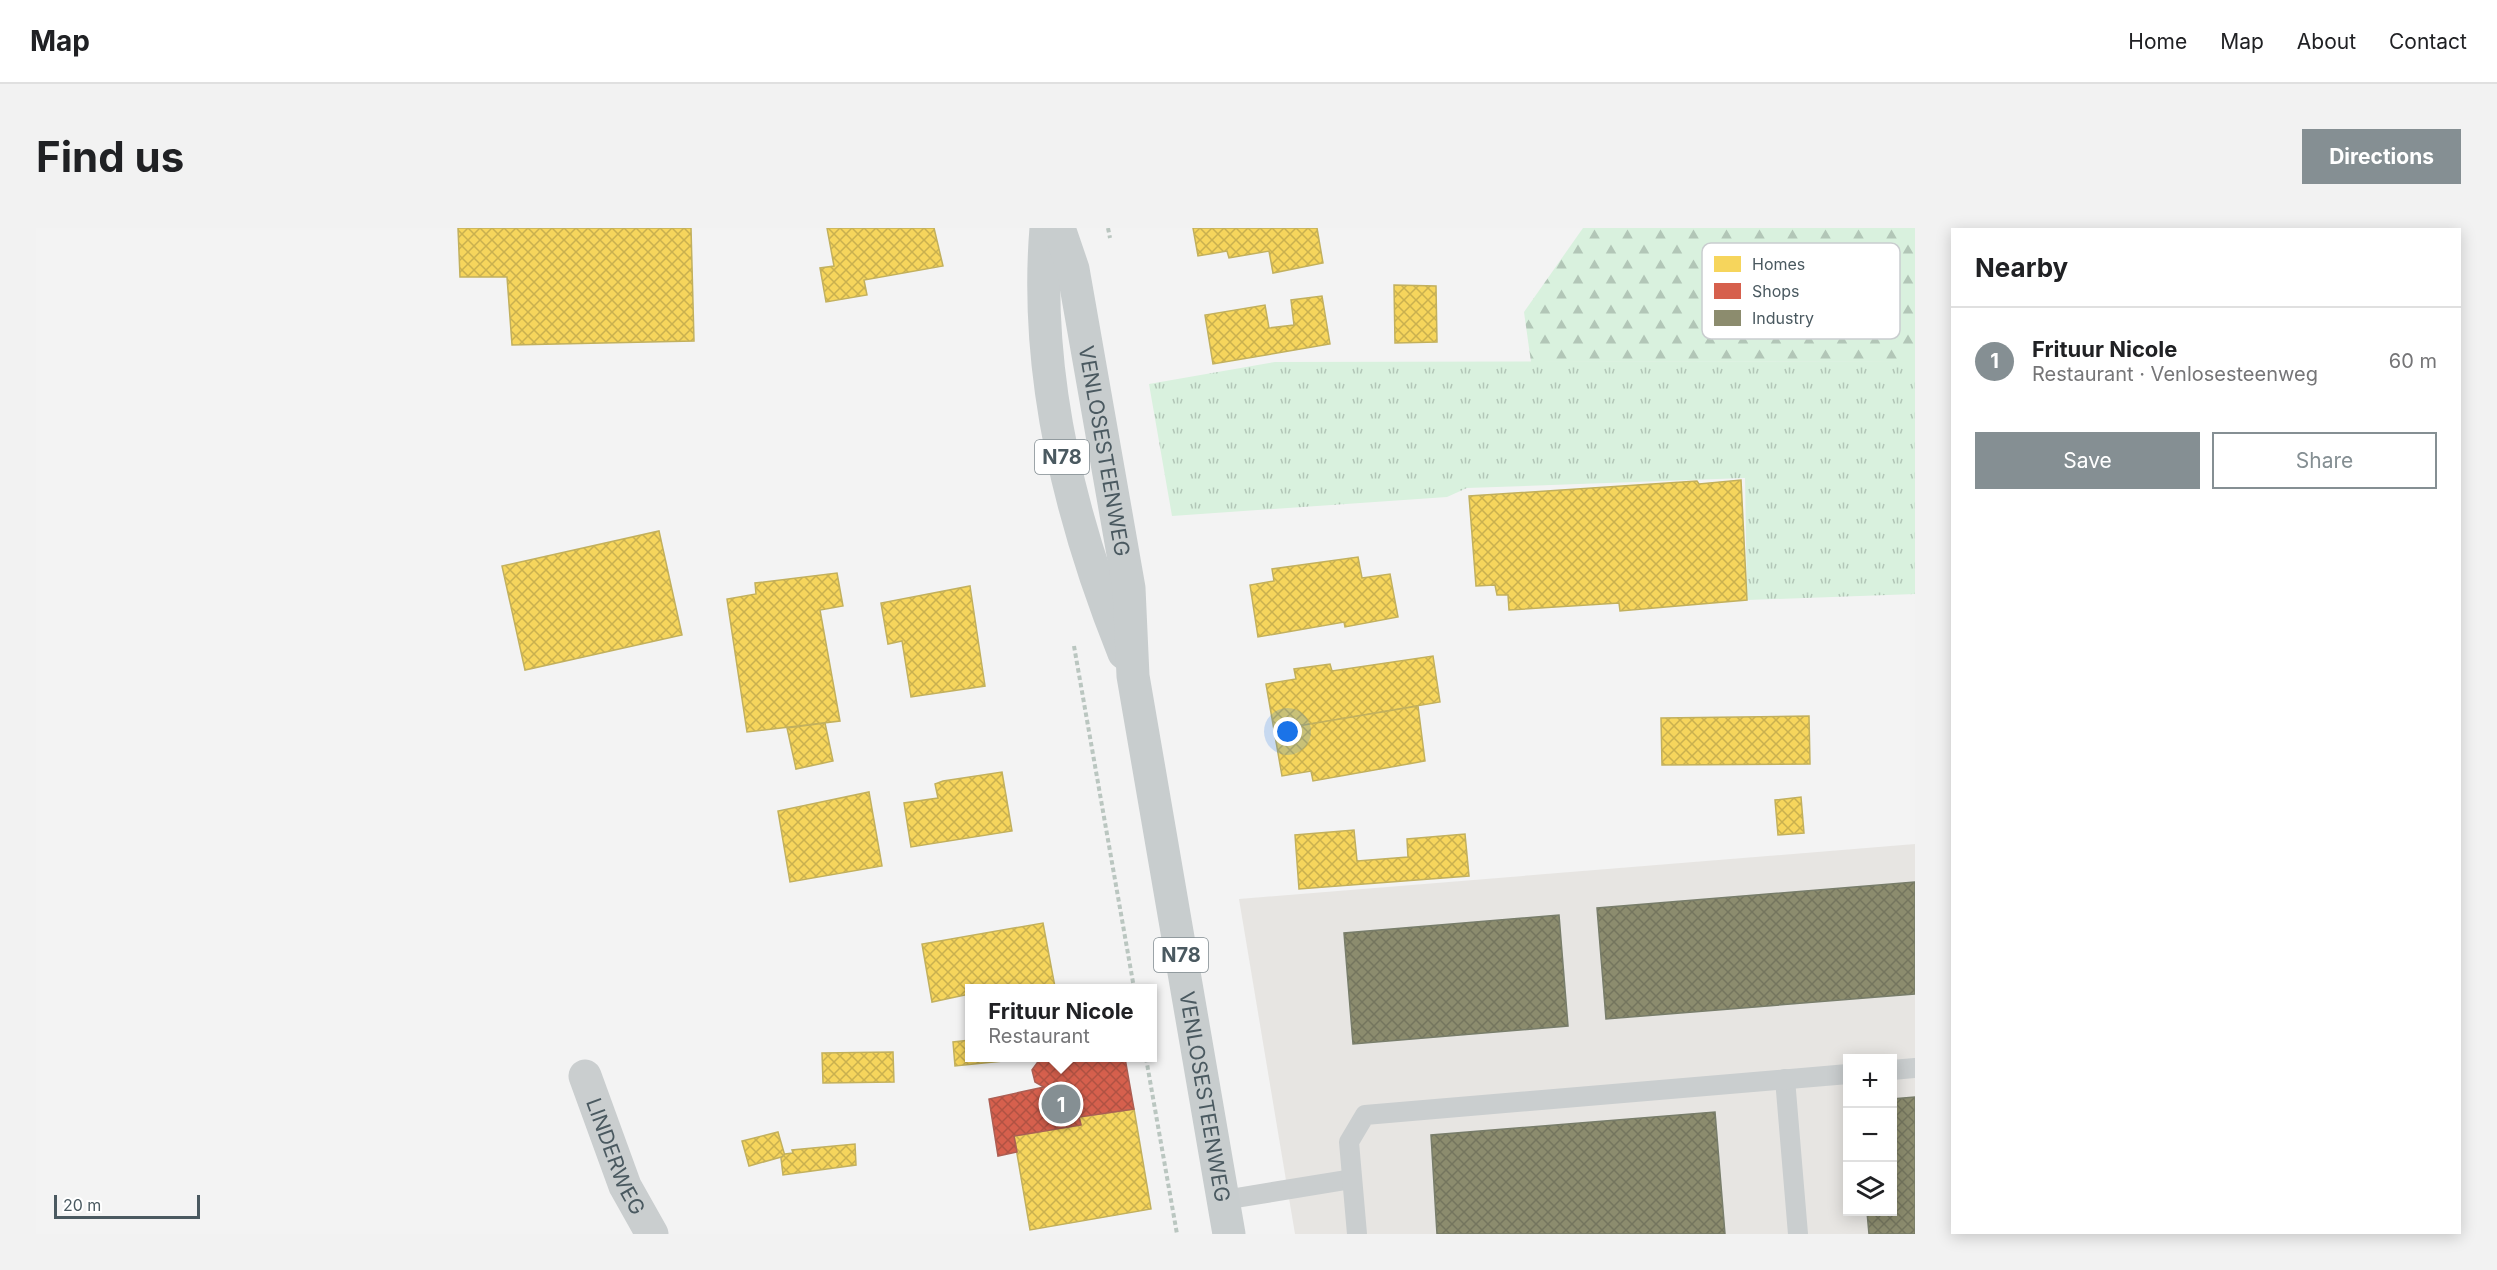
<!DOCTYPE html>
<meta charset="utf-8">
<style>
body{margin:0;font-family:Inter,sans-serif;background:#f2f2f2;color:#202124}
.controls{position:absolute;right:18px;bottom:18px;display:grid;overflow:hidden;border-radius:0px;box-shadow:0 3px 15px #0003}
.controls button{width:54px;height:54px;display:grid;place-items:center;padding:0;border:0;border-bottom:2px solid #e0e0e0;background:#fff;color:#202124;font:30px sans-serif}
.scale{position:absolute;left:18px;bottom:15px;width:146px;box-sizing:border-box;padding-left:6px;border:3px solid #4a5960;border-top:0;font-size:16px;line-height:21px;white-space:nowrap;color:#4a5960;-webkit-text-stroke:4px #fff;paint-order:stroke}
.you{position:absolute;left:1252px;top:504px;width:21px;height:21px;margin:-15px;border:4px solid #fff;border-radius:50%;background:#1a73e8;box-shadow:0 0 0 9px #1a73e833}
.badge{display:grid;place-items:center;width:39px;height:39px;border-radius:50%;background:#858f93;color:#fff;font-size:20px;font-weight:700}
.pin{position:absolute;translate:-50% -50%;border:3px solid #fff;box-shadow:0 2px 6px #0006}
.popup{position:absolute;left:929px;top:756px;width:192px;height:78px;box-sizing:border-box;display:grid;place-content:center;border-radius:0px;background:#fff;filter:drop-shadow(0 2px 4px #0005);font-size:20px;white-space:nowrap;color:#757577}
.popup b{font-size:22px;color:#202124}
.popup::after{content:'';position:absolute;left:50%;top:100%;margin-left:-12px;border:12px solid transparent;border-top-color:#fff}
.list{margin:0;padding:0;list-style:none}
h2{display:flex;justify-content:space-between;align-items:center;height:78px;margin:0;padding:0 24px;font-size:26px}
h2 small{font-size:20px;font-weight:400;color:#757577}
.list li{display:grid;grid-template-columns:39px 1fr auto;gap:18px;align-items:center;box-sizing:border-box;height:108px;padding:0 24px;border-top:2px solid #e0e0e0}
.list b{display:block;font-size:22px;white-space:nowrap}
.list p{margin:0;font-size:20px;white-space:nowrap;color:#757577}
.list em{font-size:20px;font-style:normal;color:#757577}
.actions{display:flex;gap:12px;padding:18px 24px}
.actions a{flex:1;padding:14px 0;border:2px solid #858f93;border-radius:0px;text-align:center;font-size:21px;color:#858f93}
.actions .main{background:#858f93;color:#fff}
.icon{flex:none;width:33px;height:33px;fill:none;stroke:currentColor;stroke-width:2;stroke-linecap:round;stroke-linejoin:round}
.map{position:relative;flex:none;width:1879px;height:1006px;overflow:hidden;border-radius:0px}
header{display:flex;align-items:center;gap:36px;box-sizing:border-box;height:84px;padding:0 30px;background:#fff;border-bottom:2px solid #e0e0e0}
header strong{font-size:28px}
nav{display:flex;gap:33px;margin-inline-start:auto;font-size:21px}
.intro{display:flex;align-items:center;justify-content:space-between;box-sizing:border-box;height:144px;padding:0 36px}
h1{margin:0;font-size:42px}
.button{padding:15px 27px;border-radius:0px;background:#858f93;color:#fff;font-size:21px;font-weight:700}
main{display:flex;gap:36px;padding:0 36px}
aside{flex:1;background:#fff;border-radius:0px;box-shadow:0 3px 15px #0003}
.map>svg:first-child{display:block}
.commercial{fill:#e7e5e2;fill-rule:evenodd}
.grass{fill:url(#grass-tufts)}
.forest{fill:url(#forest-firs)}
.homes{fill:url(#homes-cross-hatch);stroke:#c2b05d;stroke-width:1.5}
.shops{fill:url(#shops-cross-hatch);stroke:#ac5e53;stroke-width:1.5}
.industry{fill:url(#industry-cross-hatch);stroke:#787d6a;stroke-width:1.5}
.lines{fill:none;stroke-linecap:round;stroke-linejoin:round}
.path{stroke:#bac6c0;stroke-width:4;stroke-dasharray:4.5 3;stroke-linecap:butt}
.service{stroke:#cacecf;stroke-width:20}
.minor{stroke:#cacecf;stroke-width:33}
.primary{stroke:#c8cdce;stroke-width:33}
.labels{text-anchor:middle;dominant-baseline:central;stroke-width:6;stroke-linejoin:round;paint-order:stroke}
.shield{fill:#fff;stroke:#808b90;stroke-width:1.5}
.shield-label{font-size:20px;font-weight:bold;fill:#4a5960}
.street-label{font-size:21px;fill:#4a5960;stroke:#fff}
.key{fill:#fff;stroke:#c9cdcf;stroke-width:1.5}
.key-label{font-size:16px;fill:#4a5960}
</style>
<header>
<strong>Map</strong>
<nav><a>Home</a><a>Map</a><a>About</a><a>Contact</a></nav>
</header>
<div class="intro"><h1>Find us</h1><a class="button">Directions</a></div>
<main>
<div class="map">
<svg width="1879" height="1006" viewBox="0 0 1879 1006">
<defs>
<pattern id="grass-tufts" width="24" height="20" patternUnits="userSpaceOnUse" patternTransform="scale(1.5)"><rect width="24" height="20" fill="#d9f1de"/><path d="M3 7l-1-3M5 7V3M7 7l1-3M15 17l-1-3M17 17v-4M19 17l1-3" fill="none" stroke="#b2c6b7"/></pattern>
<pattern id="forest-firs" width="22" height="20" patternUnits="userSpaceOnUse" patternTransform="scale(1.5)"><rect width="22" height="20" fill="#d9f1de"/><path d="M5 1l3.5 6h-7zM16 11l3.5 6h-7z" fill="#b2c6b7"/></pattern>
<pattern id="homes-cross-hatch" width="8" height="8" patternUnits="userSpaceOnUse" patternTransform="scale(1.5)"><rect width="8" height="8" fill="#f6d55c"/><path d="M0 0l8 8M0 8l8-8" fill="none" stroke="#c9b04f"/></pattern>
<pattern id="shops-cross-hatch" width="8" height="8" patternUnits="userSpaceOnUse" patternTransform="scale(1.5)"><rect width="8" height="8" fill="#d6604d"/><path d="M0 0l8 8M0 8l8-8" fill="none" stroke="#b05243"/></pattern>
<pattern id="industry-cross-hatch" width="8" height="8" patternUnits="userSpaceOnUse" patternTransform="scale(1.5)"><rect width="8" height="8" fill="#8c8c6e"/><path d="M0 0l8 8M0 8l8-8" fill="none" stroke="#74755e"/></pattern>
</defs>
<rect width="100%" height="100%" fill="#f3f3f3"/>
<path class="commercial" d="M 1879,616 L 1879,1006 L 1259,1006 L 1203,671 ZM 1812,830 L 1856,830 L 1856,984 L 1812,984 Z"/>
<polygon class="grass" points="1879,133 1879,366 1711,372 1709,250 1431,260 1411,269 1136,288 1113,156 1239,134"/>
<polygon class="forest" points="1547,0 1879,0 1879,133 1495,134 1488,84"/>
<g class="homes">
<polygon points="422,0 655,0 658,113 476,117 471,49 424,49"/>
<polygon points="791,0 898,0 907,38 828,52 831,67 790,74 784,40 798,38"/>
<polygon points="1157,0 1281,0 1287,35 1237,45 1233,23 1193,30 1191,23 1162,28"/>
<polygon points="1358,57 1400,58 1401,114 1359,115"/>
<polygon points="1286,68 1294,116 1177,136 1169,87 1229,77 1233,100 1258,97 1255,72"/>
<polygon points="1705,252 1711,372 1584,383 1583,375 1473,382 1472,367 1461,367 1459,357 1440,358 1433,268 1661,253 1663,256"/>
<polygon points="623,303 646,407 489,442 466,338"/>
<polygon points="1322,329 1326,350 1354,346 1362,389 1309,399 1308,394 1222,409 1214,357 1238,353 1236,341"/>
<polygon points="801,345 807,378 784,382 804,493 711,504 691,371 720,366 719,355"/>
<polygon points="934,358 949,458 875,469 866,413 852,416 845,375"/>
<polygon points="1397,428 1404,474 1238,502 1230,456 1260,451 1258,441 1294,436 1296,443"/>
<polygon points="1382,478 1389,533 1277,553 1275,543 1246,548 1238,502"/>
<polygon points="1773,488 1774,536 1626,537 1625,490"/>
<polygon points="789,495 797,533 760,541 751,500"/>
<polygon points="966,544 976,603 875,619 868,575 902,570 899,556 907,553"/>
<polygon points="833,564 846,638 754,654 742,583"/>
<polygon points="1765,569 1768,605 1742,607 1739,572"/>
<polygon points="1318,602 1321,633 1372,629 1371,611 1429,606 1433,648 1263,661 1259,607"/>
<polygon points="1007,695 1019,759 934,760 934,766 896,774 886,716"/>
<polygon points="934,812 934,830 975,830 976,832 919,838 917,814"/>
<polygon points="857,824 858,854 787,855 786,825"/>
<polygon points="1098,881 1115,981 994,1002 978,908 1045,897 1043,889"/>
<polygon points="742,904 749,928 713,938 706,913"/>
<polygon points="819,916 820,937 747,947 745,930 749,926 757,925 756,922"/>
</g>
<polygon class="shops" points="1012,830 1089,830 1098,881 1043,889 1045,897 978,908 981,924 962,928 953,871 1008,859 999,854 996,842 1004,831"/>
<g class="industry">
<polygon points="1879,654 1879,766 1570,791 1561,680"/>
<polygon points="1523,687 1532,798 1317,816 1308,705"/>
<polygon points="1879,869 1879,1006 1833,1006 1831,984 1856,984 1856,871"/>
<polygon points="1679,884 1689,1006 1401,1006 1395,907"/>
</g>
<g class="lines">
<g class="path">
<polyline points="1072,0 1074,10"/>
<polyline points="1038,418 1098,760"/>
<polyline points="1110,830 1141,1006"/>
</g>
<g class="service">
<polyline points="1856,842 1879,840"/>
<polyline points="1749,851 1762,1006"/>
<polyline points="1188,972 1316,951"/>
<polyline points="1321,1006 1313,914 1329,887 1812,846"/>
</g>
<path class="minor" id="s1" d="M 549,848 L 589,958 L 616,1006"/>
<g class="primary">
<path d="M 1010,0 C 998,146 1034,291 1088,425"/>
<path id="s2" d="M 1023,0 L 1037,41 L 1093,360 L 1097,448 L 1193,1006"/>
</g>
</g>
<g class="labels">
<g class="shield">
<rect x="999" y="212" width="54" height="34" rx="4.5"/>
<rect x="1118" y="710" width="54" height="34" rx="4.5"/>
</g>
<g class="shield-label">
<text x="1026" y="229">N78</text>
<text x="1145" y="727">N78</text>
</g>
<g class="street-label">
<text stroke="none"><textPath href="#s2" startOffset="228">VENLOSESTEENWEG</textPath></text>
<text stroke="none"><textPath href="#s2" startOffset="882">VENLOSESTEENWEG</textPath></text>
<text stroke="none"><textPath href="#s1" startOffset="86">LINDERWEG</textPath></text>
</g>
</g>
<rect x="1666" y="15" width="198" height="96" rx="9" class="key"/>
<rect x="1678" y="28" width="27" height="16" fill="#f6d55c"/>
<rect x="1678" y="55" width="27" height="16" fill="#d6604d"/>
<rect x="1678" y="82" width="27" height="16" fill="#8c8c6e"/>
<g class="key-label">
<text x="1716" y="42">Homes</text>
<text x="1716" y="69">Shops</text>
<text x="1716" y="96">Industry</text>
</g>
</svg>
<div class="controls">
<button>+</button>
<button>−</button>
<button><svg class="icon" aria-label="layers" viewBox="0 0 24 24"><path d="M12 4l9 5-9 5-9-5zM3 14l9 5 9-5"/></svg></button>
</div>
<div class="scale">20 m</div>
<div class="you"></div>
<div class="pin badge" style="left:1025px;top:876px">1</div>
<div class="popup"><b>Frituur Nicole</b>Restaurant</div>
</div>
<aside>
<h2>Nearby<small></small></h2>
<ul class="list">
<li><span class="badge">1</span><div><b>Frituur Nicole</b><p>Restaurant · Venlosesteenweg</p></div><em>60 m</em></li>
</ul>
<div class="actions"><a class="main">Save</a><a>Share</a></div>
</aside>
</main>
